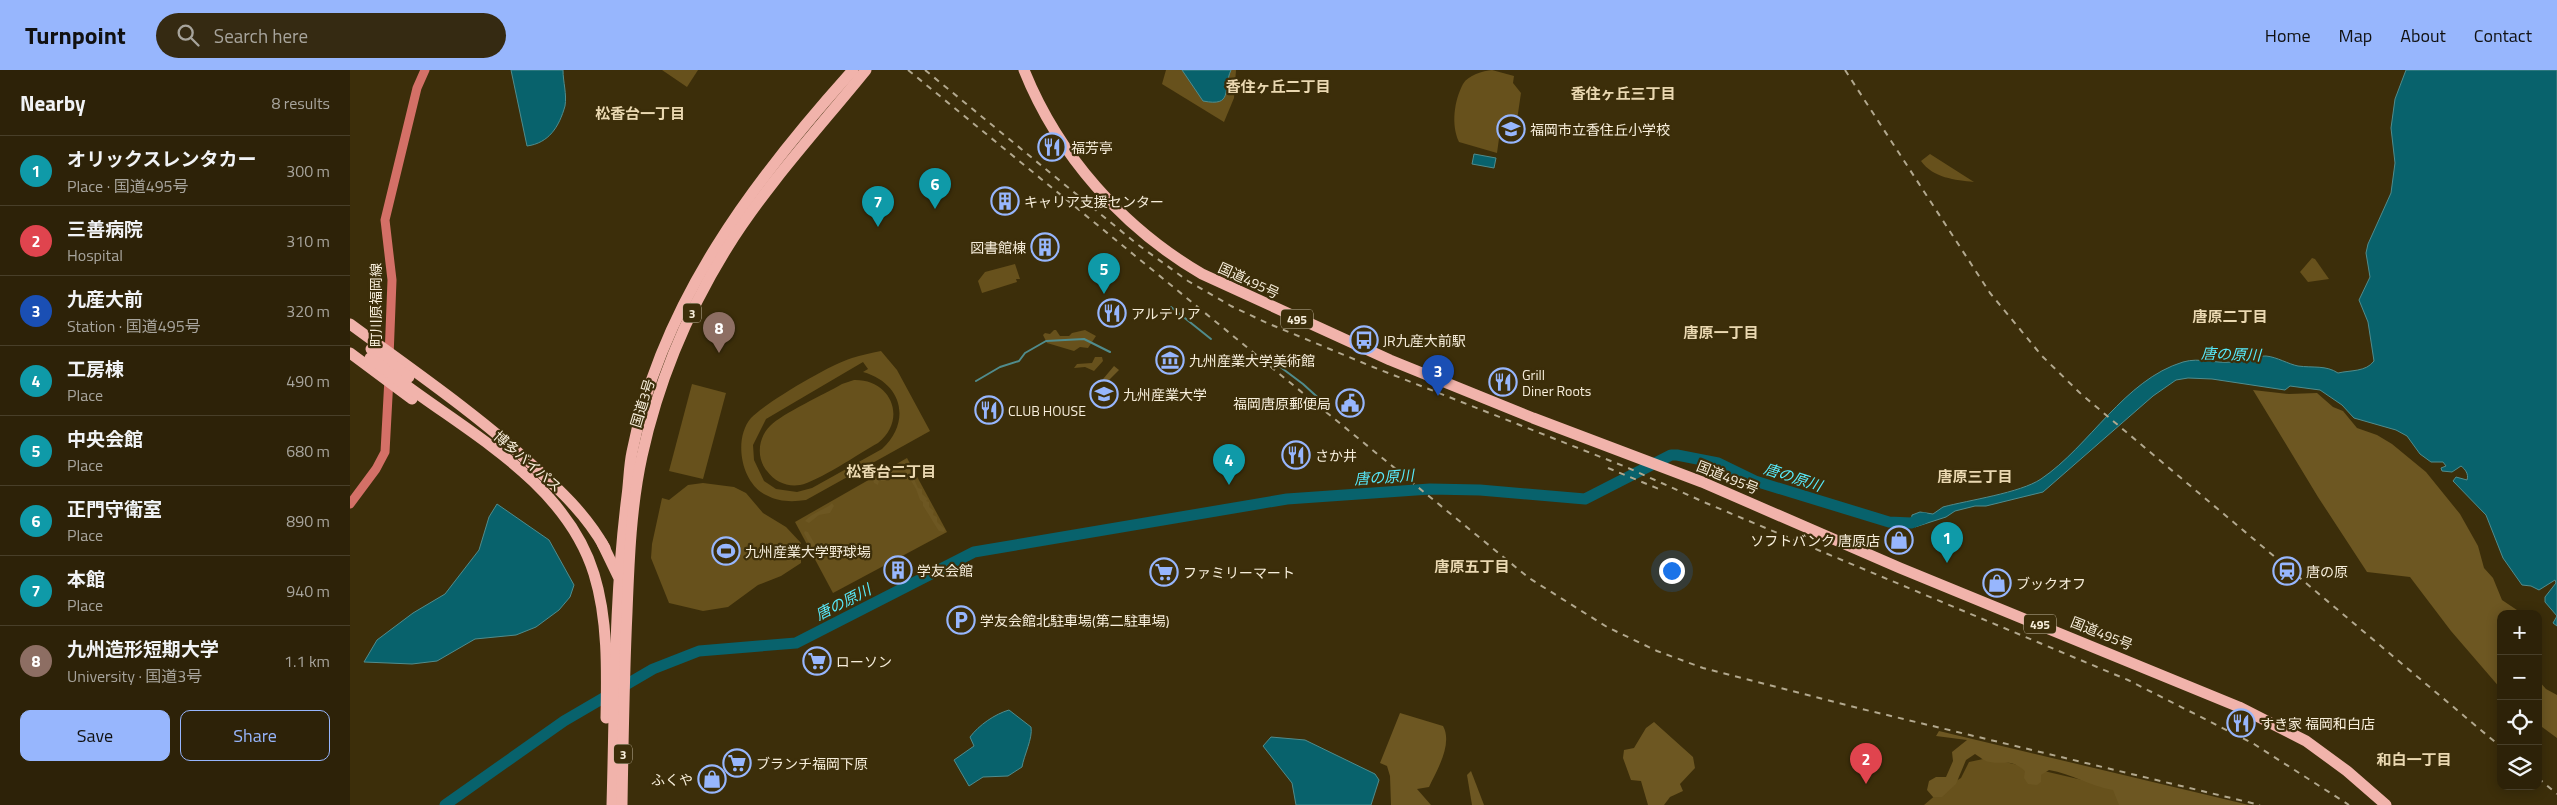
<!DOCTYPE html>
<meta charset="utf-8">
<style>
body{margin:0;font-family:"Titillium Web","Noto Sans JP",sans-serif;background:#352a12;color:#f1f3f6}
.controls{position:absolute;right:15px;bottom:15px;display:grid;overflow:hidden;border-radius:10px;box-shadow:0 2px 12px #0003}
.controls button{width:45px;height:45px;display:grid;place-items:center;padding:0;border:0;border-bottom:1px solid #483f29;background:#2d2208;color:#f1f3f6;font:25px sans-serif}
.you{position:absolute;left:1321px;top:500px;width:18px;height:18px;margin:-12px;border:4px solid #fff;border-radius:50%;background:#1a73e8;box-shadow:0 0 0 8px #1a73e833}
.badge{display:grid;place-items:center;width:32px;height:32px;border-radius:50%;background:#97b6fd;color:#fff;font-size:16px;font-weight:700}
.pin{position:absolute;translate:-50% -41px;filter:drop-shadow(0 1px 2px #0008)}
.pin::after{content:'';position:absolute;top:26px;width:18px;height:15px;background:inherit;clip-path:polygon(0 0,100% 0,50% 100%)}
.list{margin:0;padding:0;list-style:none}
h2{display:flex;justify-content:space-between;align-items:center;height:65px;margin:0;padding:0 20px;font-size:21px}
h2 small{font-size:16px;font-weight:400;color:#a7a49c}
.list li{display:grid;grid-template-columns:32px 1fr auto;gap:15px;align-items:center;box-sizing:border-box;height:70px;padding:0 20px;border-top:1px solid #483f29}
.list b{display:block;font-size:19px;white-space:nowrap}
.list p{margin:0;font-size:16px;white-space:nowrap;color:#a7a49c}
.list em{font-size:16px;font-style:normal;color:#a7a49c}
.actions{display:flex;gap:10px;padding:15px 20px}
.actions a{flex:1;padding:11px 0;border:1px solid #97b6fd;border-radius:10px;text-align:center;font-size:18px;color:#97b6fd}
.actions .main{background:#97b6fd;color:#111}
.icon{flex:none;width:28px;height:28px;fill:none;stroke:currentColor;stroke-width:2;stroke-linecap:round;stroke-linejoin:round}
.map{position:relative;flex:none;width:2207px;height:735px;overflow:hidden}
header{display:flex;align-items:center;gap:30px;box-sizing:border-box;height:70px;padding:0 25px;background:#97b6fd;color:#111}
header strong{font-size:24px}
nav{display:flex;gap:28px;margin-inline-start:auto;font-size:18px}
.search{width:350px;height:45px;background:#352a12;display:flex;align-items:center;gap:12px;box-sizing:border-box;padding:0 18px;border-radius:28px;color:#a7a49c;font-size:19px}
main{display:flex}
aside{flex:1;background:#2d2208}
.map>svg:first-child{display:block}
.green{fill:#67511c;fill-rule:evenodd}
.forest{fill:#6d5722}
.water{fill:#08626c;stroke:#508c8d}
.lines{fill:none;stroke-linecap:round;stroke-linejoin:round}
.stream{stroke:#508c8d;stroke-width:2}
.river{stroke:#08626c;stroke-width:11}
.secondary{stroke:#d47067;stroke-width:9}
.highway{stroke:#f1b3ab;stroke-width:11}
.rail{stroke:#b2a88e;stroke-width:2;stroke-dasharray:6 6;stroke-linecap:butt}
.highway-bridge{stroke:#f1b3ab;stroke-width:11}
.labels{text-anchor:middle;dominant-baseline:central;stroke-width:4.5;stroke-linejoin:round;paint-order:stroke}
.shield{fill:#3c2e0a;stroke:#bfb49c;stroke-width:1}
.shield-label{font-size:12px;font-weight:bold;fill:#f7eedb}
.poi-label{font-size:14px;fill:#f7eedb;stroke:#3c2e0a;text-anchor:start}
.street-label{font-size:14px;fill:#f7eedb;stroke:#3c2e0a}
.neighbourhood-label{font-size:15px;font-weight:bold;fill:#ead8b1;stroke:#3c2e0a}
.water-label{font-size:15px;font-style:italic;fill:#57eafb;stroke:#3c2e0a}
</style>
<header>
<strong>Turnpoint</strong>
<div class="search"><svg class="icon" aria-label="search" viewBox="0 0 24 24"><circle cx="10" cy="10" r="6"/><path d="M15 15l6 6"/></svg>Search here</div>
<nav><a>Home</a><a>Map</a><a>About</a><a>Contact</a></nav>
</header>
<main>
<aside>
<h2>Nearby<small>8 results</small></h2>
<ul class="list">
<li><span class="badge" style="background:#0f9aa8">1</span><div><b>オリックスレンタカー</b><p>Place · 国道495号</p></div><em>300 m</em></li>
<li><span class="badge" style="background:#e0444e">2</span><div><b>三善病院</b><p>Hospital</p></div><em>310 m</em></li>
<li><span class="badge" style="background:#1a4fb4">3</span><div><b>九産大前</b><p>Station · 国道495号</p></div><em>320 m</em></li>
<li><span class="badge" style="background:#0f9aa8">4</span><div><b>工房棟</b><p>Place</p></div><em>490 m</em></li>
<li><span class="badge" style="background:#0f9aa8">5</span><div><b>中央会館</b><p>Place</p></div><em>680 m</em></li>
<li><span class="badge" style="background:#0f9aa8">6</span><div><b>正門守衛室</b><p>Place</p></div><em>890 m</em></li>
<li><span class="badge" style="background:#0f9aa8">7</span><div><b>本館</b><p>Place</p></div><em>940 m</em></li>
<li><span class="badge" style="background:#8d6e63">8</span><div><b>九州造形短期大学</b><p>University · 国道3号</p></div><em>1.1 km</em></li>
</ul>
<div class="actions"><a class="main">Save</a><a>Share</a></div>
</aside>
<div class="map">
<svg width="2207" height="735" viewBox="0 0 2207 735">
<rect width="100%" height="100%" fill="#3c2e0a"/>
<g class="green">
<polygon points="312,0 348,0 337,17"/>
<polygon points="816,0 886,0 884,28 874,52 812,14"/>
<path d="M 1142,0 L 1164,6 L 1163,13 L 1171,23 L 1167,50 L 1152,47 L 1147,83 L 1109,72 C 1101,55 1104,31 1113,14 C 1118,5 1133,1 1142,0 Z"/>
<path d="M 1580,84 L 1624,112 C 1605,110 1583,108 1571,91 Z"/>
<polygon points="1962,188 1965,189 1979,209 1958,212 1950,202"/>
<polygon points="665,194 670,209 666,209 667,212 632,223 628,211 635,202"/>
<polygon points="704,260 706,260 710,266 719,266 722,263 735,260 746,266 738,278 730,277 724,281 697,273 693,265 695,263 700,264"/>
<path d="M 531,281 L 547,300 L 580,361 L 456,430 C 442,432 429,432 416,425 C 391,413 383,369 401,348 C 415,333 481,294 502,288 C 511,285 521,283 531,281 ZM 513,292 L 518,299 L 513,302 C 552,313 562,351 532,379 L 462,418 L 447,422 L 426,419 L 414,411 L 404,390 L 403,375 L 416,349 Z"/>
<polygon points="745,287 752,287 753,291 744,301 735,297 724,298 727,294 742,293"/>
<path d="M 504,310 C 541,309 558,349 528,373 C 510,383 467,412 450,415 C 437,417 425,412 417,401 C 406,388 408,368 420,356 C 433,343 475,324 492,314 Z"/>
<polygon points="342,314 376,323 353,409 319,401"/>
<polygon points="557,388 597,462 483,523 445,452"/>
<polygon points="353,413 384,417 396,423 413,443 436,457 451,473 451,493 431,506 408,515 378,537 353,541 319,533 301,488 302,474 312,428 319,430 338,415"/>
<polygon points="1638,688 1771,719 1803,735 1574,735 1594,718 1611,708 1619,692"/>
</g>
<g class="forest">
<polygon points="764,296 769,300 751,318 756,324 754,326 743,321"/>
<polygon points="1903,320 1939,324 1967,323 1983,337 1993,341 2007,358 2027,365 2042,374 2076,402 2110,444 2128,476 2134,498 2143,508 2152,530 2173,544 2151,544 2151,619 2101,561 2060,507 2017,502 1968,427"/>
<path d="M 553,392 L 558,395 L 568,418 L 572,419 L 572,424 L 578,429 L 576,431 L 579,432 L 579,437 L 584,441 L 583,445 L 587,447 L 587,452 L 595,459 L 594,462 L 589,461 C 588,460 575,438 573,436 L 573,432 L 570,430 L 566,419 L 555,401 L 542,403 L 542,406 L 534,411 L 529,411 L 528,415 L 524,413 L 523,410 L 532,404 L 534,406 L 535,403 L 547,398 Z"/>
<path d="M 482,433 L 484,436 L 480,443 L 469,445 L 459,453 L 455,451 C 463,442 477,439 482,433 Z"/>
<polygon points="455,461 458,462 472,487 471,490 468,491 454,463"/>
<polygon points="2188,610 2196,619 2207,625 2207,668 2188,654"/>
<path d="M 1050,643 L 1093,656 C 1103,674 1087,700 1079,717 L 1067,719 L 1081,735 L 1041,735 L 1040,706 L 1037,696 L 1030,693 Z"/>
<polygon points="1304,652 1343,687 1345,698 1330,714 1333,721 1320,727 1314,735 1298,735 1291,711 1281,710 1273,688 1274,680 1284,678 1296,658"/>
<path d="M 1589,661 L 1874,729 L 1899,735 L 1769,735 L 1763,720 C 1740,716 1722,704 1699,700 L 1691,705 L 1691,712 L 1687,715 L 1678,714 L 1674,708 L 1675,701 C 1660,688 1657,695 1640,692 C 1635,692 1630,687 1625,684 L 1616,690 L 1606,714 L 1592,727 L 1583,727 L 1577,720 L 1579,711 L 1586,707 L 1596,707 L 1603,691 L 1602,682 L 1617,670 L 1586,666 Z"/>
<polygon points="1121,701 1134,735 1122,735 1117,705"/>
</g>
<g class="water">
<path d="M 161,0 L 213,0 C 213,12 217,24 215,36 C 209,57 199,73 177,76 Z"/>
<path d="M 832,0 L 881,0 C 872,20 884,37 853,31 Z"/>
<path d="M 2056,0 L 2207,0 L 2207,556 L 2203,553 L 2207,546 L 2195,532 L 2195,527 L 2206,513 L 2205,510 L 2189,520 L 2181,516 L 2172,515 L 2153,488 L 2136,445 L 2103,411 L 2106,407 L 2117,410 C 2119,404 2115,399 2111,396 L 2102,402 L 2092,401 L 2091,398 L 2096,396 L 2093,392 L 2081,392 L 2070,384 L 2057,366 L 2046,360 L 2004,348 L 1992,335 L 1970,320 L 1940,316 L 1935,320 L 1862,309 L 1838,308 L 1826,310 L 1803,326 L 1693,422 L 1636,436 L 1625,436 L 1605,441 L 1596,447 L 1565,457 L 1561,453 L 1562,445 L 1570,442 L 1583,444 L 1593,437 C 1619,430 1670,423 1691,409 C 1740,376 1774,310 1833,292 C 1850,287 1866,294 1882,292 C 1893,291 1904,286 1916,286 C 1927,287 1938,294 1948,296 C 1963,298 1976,295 1988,303 C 2001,300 2016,302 2024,291 L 2018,252 L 2009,230 L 2020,207 L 2016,183 L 2018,174 L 2041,123 L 2045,93 L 2041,58 L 2045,29 Z"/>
<polygon points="1124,84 1146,88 1144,98 1122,94"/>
<polygon points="147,434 199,470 224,515 220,527 209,540 186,557 166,565 125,569 87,591 62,594 14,592 27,570 63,543 95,524 129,480 139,447"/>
<path d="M 659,640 L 681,657 C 683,668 674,685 672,697 L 658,706 L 633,707 L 619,716 L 604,690 L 624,676 L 620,667 C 629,655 645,644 659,640 Z"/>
<polygon points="921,667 955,670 1025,704 1029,710 1021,735 946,735 942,713 913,676"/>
</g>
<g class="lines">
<g class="stream">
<polyline points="821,237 861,269"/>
<polyline points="917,287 953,314 975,334"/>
<polyline points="626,311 650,297 669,291 675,283 696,271 734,269 760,282"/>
</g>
<polyline class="river" points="95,735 214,651 303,599 349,581 446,573 624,482 937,429 1080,419 1130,420 1235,429 1321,385 1327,385 1368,393 1405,411 1539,452 1561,453 1574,448"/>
<g class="secondary">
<polyline points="39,287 42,210 35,150 67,18 75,0"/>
<polyline points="0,434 26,399 35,382 39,308"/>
</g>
<g class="highway">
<path d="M 674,0 C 708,85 773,158 852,204 L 1040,290 L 1183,348 L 1352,412 L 1550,498 L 1889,637 L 1956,671 L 1997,701 L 2036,735"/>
<path d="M 0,254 C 61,299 124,342 180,393 C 209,419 236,444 255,478"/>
<polyline points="0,283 62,329"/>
<path d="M 57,316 C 126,367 217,416 244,504 C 258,549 257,601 256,648"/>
<polyline points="252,473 268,506"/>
<path d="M 262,735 C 265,632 264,528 277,426 C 279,411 279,396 282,382 C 311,233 404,110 503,0"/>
<path d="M 272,735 C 273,671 274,606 277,542 C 279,490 281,436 292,386 C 308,313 338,241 377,178 C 417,114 469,58 516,0"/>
</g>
<g class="rail">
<polyline points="558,0 1179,508 1257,557 1307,581 1353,598 1512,639 1910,735"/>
<polyline points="575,0 787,174 838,211 881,236 917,253 1023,297 1276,397 1356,433 1778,610 1904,674 1999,735"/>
<polyline points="1495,0 1640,223 1692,286 1731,324 2151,677"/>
<polyline points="1258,398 1309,419"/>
<polyline points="2188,708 2207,724"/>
</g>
<g class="highway-bridge">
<polyline points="21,279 59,307"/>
<polyline points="20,288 57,316"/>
</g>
</g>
<defs>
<g id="school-ring" transform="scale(1.4375)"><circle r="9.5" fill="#3c2e0a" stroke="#97b6fd" stroke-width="1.5"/><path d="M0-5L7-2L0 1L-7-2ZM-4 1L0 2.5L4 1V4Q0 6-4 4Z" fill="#97b6fd"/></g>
<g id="restaurant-ring" transform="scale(1.4375)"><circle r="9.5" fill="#3c2e0a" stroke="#97b6fd" stroke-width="1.5"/><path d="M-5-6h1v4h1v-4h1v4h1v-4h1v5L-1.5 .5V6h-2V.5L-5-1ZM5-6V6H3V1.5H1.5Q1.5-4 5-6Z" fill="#97b6fd"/></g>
<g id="building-ring" transform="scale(1.4375)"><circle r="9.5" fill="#3c2e0a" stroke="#97b6fd" stroke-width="1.5"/><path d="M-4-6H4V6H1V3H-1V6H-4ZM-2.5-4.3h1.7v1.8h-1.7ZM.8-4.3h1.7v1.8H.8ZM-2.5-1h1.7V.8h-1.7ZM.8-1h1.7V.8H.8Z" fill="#97b6fd"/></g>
<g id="bus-ring" transform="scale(1.4375)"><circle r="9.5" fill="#3c2e0a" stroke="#97b6fd" stroke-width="1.5"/><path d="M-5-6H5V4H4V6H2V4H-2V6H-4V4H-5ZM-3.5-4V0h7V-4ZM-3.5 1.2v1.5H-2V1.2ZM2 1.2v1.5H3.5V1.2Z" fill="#97b6fd"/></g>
<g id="museum-ring" transform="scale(1.4375)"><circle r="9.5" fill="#3c2e0a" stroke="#97b6fd" stroke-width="1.5"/><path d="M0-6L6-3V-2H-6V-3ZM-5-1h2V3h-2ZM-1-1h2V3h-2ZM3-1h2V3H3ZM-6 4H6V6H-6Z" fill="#97b6fd"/></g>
<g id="university-ring" transform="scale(1.4375)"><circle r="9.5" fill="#3c2e0a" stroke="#97b6fd" stroke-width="1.5"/><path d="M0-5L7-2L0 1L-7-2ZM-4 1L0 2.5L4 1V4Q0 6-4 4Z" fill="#97b6fd"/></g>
<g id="civic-ring" transform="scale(1.4375)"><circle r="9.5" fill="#3c2e0a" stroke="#97b6fd" stroke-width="1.5"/><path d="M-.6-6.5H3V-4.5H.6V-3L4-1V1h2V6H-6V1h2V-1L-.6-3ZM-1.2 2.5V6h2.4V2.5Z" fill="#97b6fd"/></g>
<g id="shop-ring" transform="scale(1.4375)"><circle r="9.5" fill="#3c2e0a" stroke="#97b6fd" stroke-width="1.5"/><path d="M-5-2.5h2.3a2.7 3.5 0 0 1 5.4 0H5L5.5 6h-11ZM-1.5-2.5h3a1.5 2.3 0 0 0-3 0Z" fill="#97b6fd"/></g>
<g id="stadium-ring" transform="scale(1.4375)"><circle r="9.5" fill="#3c2e0a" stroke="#97b6fd" stroke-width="1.5"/><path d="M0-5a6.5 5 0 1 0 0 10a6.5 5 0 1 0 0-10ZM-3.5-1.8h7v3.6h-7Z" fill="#97b6fd"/></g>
<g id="station-ring" transform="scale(1.4375)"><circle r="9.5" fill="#3c2e0a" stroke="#97b6fd" stroke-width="1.5"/><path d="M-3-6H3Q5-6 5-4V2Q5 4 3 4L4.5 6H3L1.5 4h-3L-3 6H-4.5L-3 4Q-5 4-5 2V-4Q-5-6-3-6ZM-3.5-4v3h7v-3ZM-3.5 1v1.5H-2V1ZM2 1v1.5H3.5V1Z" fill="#97b6fd"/></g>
<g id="supermarket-ring" transform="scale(1.4375)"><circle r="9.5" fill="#3c2e0a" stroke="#97b6fd" stroke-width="1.5"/><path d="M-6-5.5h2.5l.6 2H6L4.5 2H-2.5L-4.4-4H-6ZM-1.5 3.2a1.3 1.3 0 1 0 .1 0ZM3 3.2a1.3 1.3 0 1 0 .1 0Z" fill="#97b6fd"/></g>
<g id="parking-ring" transform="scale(1.4375)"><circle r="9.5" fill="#3c2e0a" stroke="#97b6fd" stroke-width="1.5"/><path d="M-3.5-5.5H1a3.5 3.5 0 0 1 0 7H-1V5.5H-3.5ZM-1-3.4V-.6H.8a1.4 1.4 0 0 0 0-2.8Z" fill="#97b6fd"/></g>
</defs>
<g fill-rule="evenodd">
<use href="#school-ring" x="1161" y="59"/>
<use href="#restaurant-ring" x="702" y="77"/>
<use href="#building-ring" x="655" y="131"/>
<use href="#building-ring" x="695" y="177"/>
<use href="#restaurant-ring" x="762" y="243"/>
<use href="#bus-ring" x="1014" y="270"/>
<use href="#museum-ring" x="820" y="290"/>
<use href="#restaurant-ring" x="1153" y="312"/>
<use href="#university-ring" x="754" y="324"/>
<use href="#civic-ring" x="1000" y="333"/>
<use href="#restaurant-ring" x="639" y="340"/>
<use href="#restaurant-ring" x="946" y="385"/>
<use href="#shop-ring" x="1549" y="470"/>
<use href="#stadium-ring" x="376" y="481"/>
<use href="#building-ring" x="548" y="500"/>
<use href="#station-ring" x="1937" y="501"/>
<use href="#supermarket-ring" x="814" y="502"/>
<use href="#shop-ring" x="1647" y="513"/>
<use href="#parking-ring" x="611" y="550"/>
<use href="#supermarket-ring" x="467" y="591"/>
<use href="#restaurant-ring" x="1891" y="653"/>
<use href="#supermarket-ring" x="387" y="693"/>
<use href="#shop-ring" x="362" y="709"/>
</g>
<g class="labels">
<g class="shield">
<rect x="333" y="233.5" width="18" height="19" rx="4"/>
<rect x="931" y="239.5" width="32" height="19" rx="4"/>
<rect x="1674" y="544.5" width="32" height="19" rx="4"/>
<rect x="264" y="674.5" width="18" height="19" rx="4"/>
</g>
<g class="shield-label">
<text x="342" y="243">3</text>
<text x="947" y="249">495</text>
<text x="1690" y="554">495</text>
<text x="273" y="684">3</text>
</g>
<g class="poi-label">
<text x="1180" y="59">福岡市立香住丘小学校</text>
<text x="721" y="77">福芳亭</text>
<text x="674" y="131">キャリア支援センター</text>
<text x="676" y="177" text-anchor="end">図書館棟</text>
<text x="781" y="243">アルテリア</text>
<text x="1033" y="270">JR九産大前駅</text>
<text x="839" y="290">九州産業大学美術館</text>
<text x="1172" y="304">Grill<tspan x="1172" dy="16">Diner Roots</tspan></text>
<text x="773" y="324">九州産業大学</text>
<text x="981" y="333" text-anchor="end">福岡唐原郵便局</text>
<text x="658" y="340">CLUB HOUSE</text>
<text x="965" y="385">さか井</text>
<text x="1530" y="470" text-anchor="end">ソフトバンク 唐原店</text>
<text x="395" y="481">九州産業大学野球場</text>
<text x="567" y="500">学友会館</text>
<text x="1956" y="501">唐の原</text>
<text x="833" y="502">ファミリーマート</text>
<text x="1666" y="513">ブックオフ</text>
<text x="630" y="550">学友会館北駐車場(第二駐車場)</text>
<text x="486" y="591">ローソン</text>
<text x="1910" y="653">すき家 福岡和白店</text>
<text x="406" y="693">ブランチ福岡下原</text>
<text x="343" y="709" text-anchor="end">ふくや</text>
</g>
<g class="street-label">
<text transform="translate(899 210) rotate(25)">国道495号</text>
<text transform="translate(25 235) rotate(-90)">町川原福岡線</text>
<text transform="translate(292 333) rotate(-73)">国道3号</text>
<text transform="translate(178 391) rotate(41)">博多バイパス</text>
<text transform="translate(1378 407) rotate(22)">国道495号</text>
<text transform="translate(1752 563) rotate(22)">国道495号</text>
</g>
<g class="neighbourhood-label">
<text x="928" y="16">香住ヶ丘二丁目</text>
<text x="1273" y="23">香住ヶ丘三丁目</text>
<text x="290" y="43">松香台一丁目</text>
<text x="1880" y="246">唐原二丁目</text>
<text x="1371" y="262">唐原一丁目</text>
<text x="541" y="401">松香台二丁目</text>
<text x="1625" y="406">唐原三丁目</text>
<text x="1122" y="496">唐原五丁目</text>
<text x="2064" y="689">和白一丁目</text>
</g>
<g class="water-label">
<text transform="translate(1881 284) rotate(2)">唐の原川</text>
<text transform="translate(1034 407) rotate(-4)">唐の原川</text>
<text transform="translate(1443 407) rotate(18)">唐の原川</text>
<text transform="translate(493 532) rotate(-27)">唐の原川</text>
</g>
</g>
</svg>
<div class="controls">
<button>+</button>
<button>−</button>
<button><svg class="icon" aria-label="locate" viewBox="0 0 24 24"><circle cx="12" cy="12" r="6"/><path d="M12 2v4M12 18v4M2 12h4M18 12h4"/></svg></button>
<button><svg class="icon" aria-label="layers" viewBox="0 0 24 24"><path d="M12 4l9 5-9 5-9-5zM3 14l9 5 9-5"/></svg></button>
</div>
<div class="you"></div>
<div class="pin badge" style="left:1597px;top:493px;background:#0f9aa8">1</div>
<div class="pin badge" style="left:1516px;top:714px;background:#e0444e">2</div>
<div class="pin badge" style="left:1088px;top:326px;background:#1a4fb4">3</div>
<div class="pin badge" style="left:879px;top:415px;background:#0f9aa8">4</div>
<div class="pin badge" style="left:754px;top:224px;background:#0f9aa8">5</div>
<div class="pin badge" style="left:585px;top:139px;background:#0f9aa8">6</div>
<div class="pin badge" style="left:528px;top:157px;background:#0f9aa8">7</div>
<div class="pin badge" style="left:369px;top:283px;background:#8d6e63">8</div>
</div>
</main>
